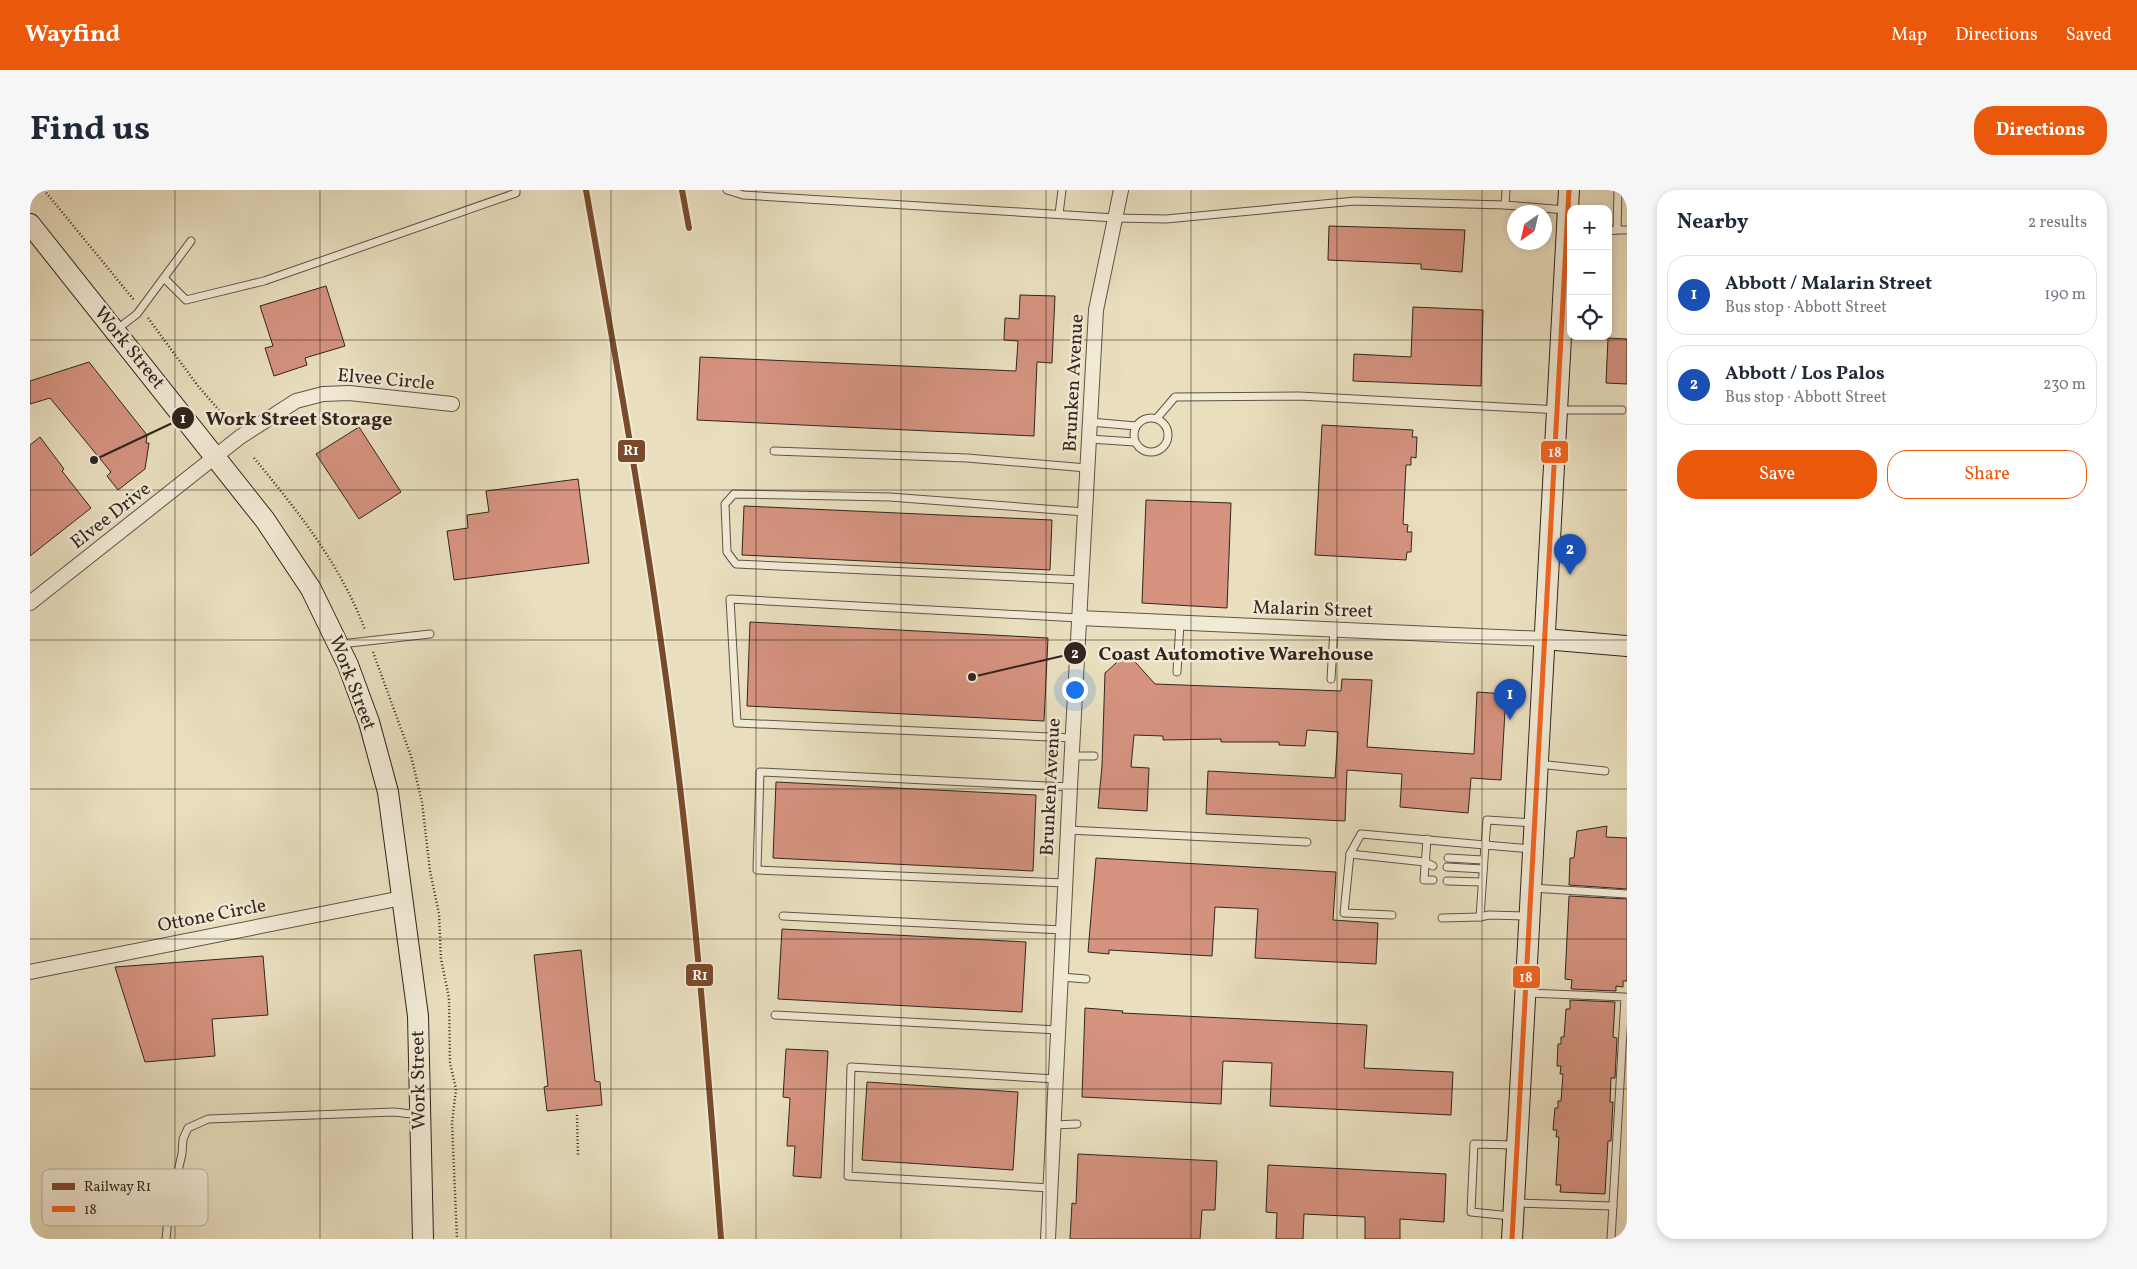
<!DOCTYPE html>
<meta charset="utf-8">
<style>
body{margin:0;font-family:Vollkorn,serif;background:#f6f6f7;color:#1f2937}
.controls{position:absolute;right:15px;top:15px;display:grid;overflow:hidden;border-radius:10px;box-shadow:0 2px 8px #0003}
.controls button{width:45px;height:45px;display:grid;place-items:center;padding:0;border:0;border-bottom:1px solid #e0e1e3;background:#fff;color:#1f2937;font:25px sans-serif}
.compass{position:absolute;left:1477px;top:15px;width:45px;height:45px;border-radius:50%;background:#fff;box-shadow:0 2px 8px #0003;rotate:214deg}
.you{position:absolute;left:1044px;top:499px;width:18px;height:18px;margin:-12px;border:4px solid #fff;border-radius:50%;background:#1a73e8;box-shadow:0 0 0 8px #1a73e833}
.badge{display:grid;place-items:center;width:32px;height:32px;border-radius:50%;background:#ea580c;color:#fff;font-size:16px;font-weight:700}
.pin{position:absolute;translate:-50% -41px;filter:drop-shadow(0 1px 2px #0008)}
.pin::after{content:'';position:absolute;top:26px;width:18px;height:15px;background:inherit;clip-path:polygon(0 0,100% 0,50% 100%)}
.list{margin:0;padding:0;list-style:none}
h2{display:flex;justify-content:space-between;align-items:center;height:65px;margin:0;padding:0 20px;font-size:21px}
h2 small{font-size:16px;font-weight:400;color:#747a83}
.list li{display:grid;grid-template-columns:32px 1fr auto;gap:15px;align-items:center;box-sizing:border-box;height:80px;margin:0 10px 10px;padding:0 10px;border:1px solid #e0e1e3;border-radius:20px}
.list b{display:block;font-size:19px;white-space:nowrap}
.list p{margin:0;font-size:16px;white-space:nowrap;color:#747a83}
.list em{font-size:16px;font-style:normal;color:#747a83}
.actions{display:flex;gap:10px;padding:15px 20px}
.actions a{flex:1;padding:11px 0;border:1px solid #ea580c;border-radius:20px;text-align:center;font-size:18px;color:#ea580c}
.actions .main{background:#ea580c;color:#fff}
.icon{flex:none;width:28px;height:28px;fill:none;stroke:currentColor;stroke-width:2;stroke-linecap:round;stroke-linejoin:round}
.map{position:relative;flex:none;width:1597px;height:1049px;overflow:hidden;border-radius:20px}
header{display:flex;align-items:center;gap:30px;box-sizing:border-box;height:70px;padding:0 25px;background:#ea580c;color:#fff}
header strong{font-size:24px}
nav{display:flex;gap:28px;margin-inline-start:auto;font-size:18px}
.intro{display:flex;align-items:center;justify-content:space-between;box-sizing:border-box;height:120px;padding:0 30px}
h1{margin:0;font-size:35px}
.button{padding:12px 22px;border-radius:20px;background:#ea580c;color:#fff;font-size:18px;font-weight:700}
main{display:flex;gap:30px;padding:0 30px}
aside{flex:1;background:#fff;border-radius:20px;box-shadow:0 2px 8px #0003}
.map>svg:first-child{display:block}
.building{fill:#d59380;stroke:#31251f}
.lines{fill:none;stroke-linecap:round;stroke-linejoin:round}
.lane-casing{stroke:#5f5447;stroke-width:9}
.street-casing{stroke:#5f5447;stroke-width:16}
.secondary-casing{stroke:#31251f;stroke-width:22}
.path{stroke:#31251f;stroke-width:2.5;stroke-dasharray:1 2.5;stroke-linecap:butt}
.lane{stroke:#f1ead5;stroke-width:7}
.street{stroke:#f1ead5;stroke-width:14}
.secondary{stroke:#f1ead5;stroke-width:20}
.rail{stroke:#31251f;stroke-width:4;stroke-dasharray:9 9;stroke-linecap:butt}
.bus-1-casing{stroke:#f1ead5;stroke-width:9}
.bus-1{stroke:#f26522;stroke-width:5}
.rail-1-casing{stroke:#f1ead5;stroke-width:10}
.rail-1{stroke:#7a4b2a;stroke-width:6}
.grid{fill:none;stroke:#31251f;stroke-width:1;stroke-opacity:0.55}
.labels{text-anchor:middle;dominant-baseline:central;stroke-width:5;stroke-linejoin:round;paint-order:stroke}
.street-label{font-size:19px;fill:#31251f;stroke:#f1ead5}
.key{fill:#f1ead5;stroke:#b7af9e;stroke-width:1}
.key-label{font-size:14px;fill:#31251f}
.leader{fill:none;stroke:#31251f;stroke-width:2}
.callout-dot{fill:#31251f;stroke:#f1ead5;stroke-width:2}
.mark-label{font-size:15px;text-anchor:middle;font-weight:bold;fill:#fff}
.callout-label{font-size:20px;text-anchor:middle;font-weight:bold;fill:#31251f;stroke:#f1ead5;stroke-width:5;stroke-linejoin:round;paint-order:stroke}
.line-badge{stroke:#f1ead5;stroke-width:2}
.badge-label{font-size:14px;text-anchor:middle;font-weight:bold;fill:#fff}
</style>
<header>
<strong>Wayfind</strong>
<nav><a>Map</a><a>Directions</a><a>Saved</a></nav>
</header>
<div class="intro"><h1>Find us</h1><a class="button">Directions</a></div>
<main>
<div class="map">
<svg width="1597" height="1049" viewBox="0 0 1597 1049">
<rect width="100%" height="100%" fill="#e9dfbf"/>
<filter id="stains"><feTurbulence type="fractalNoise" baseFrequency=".004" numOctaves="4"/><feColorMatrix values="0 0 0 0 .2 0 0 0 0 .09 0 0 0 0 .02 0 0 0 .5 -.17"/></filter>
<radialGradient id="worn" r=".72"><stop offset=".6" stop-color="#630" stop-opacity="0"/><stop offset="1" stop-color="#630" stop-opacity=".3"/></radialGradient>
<g class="building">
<polygon points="1299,36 1435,40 1432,82 1391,79 1391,74 1298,70"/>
<polygon points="296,96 315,156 275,168 277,175 244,186 235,158 243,156 230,116"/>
<polygon points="990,105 1025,106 1022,173 1007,172 1004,246 667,230 670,167 986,181 988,151 974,150 975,128 989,129"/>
<polygon points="1383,117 1453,120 1451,196 1323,191 1324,164 1381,167"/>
<polygon points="1578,148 1597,149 1597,194 1576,193"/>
<polygon points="59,172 117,245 116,253 119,253 115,279 88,300 77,286 81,282 20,208 0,214 0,191"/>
<polygon points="1292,235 1383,240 1382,247 1387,247 1386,268 1381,267 1381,275 1376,275 1373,334 1378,335 1377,342 1382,342 1381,362 1377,362 1376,370 1285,365"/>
<polygon points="329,237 371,302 329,329 286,264"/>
<polygon points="10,247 34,279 32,281 61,318 0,366 0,255"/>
<polygon points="548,289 559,373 424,390 417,341 438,338 437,325 459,322 456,301"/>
<polygon points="1116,310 1201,313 1197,418 1112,413"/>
<polygon points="714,316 1022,330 1020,380 712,365"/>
<polygon points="720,432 1018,448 1014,531 717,516"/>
<polygon points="1097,463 1125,494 1311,501 1312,489 1342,490 1337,557 1444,564 1447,502 1476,504 1471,590 1441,588 1438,623 1370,617 1372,584 1317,580 1315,631 1176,624 1178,581 1305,588 1308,542 1277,540 1275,556 1249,555 1249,552 1191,552 1191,549 1133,550 1133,546 1104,545 1101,577 1119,578 1117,621 1068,618 1072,576 1075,483"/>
<polygon points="746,592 1006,605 1003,681 743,668"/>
<polygon points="1577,636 1576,647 1597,648 1597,699 1539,695 1540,668 1544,668 1547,641"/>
<polygon points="1066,668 1306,682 1303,730 1348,733 1346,774 1225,768 1228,719 1185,717 1182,766 1079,760 1079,764 1058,762"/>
<polygon points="1539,706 1597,709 1597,791 1593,791 1593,797 1586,796 1586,801 1541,799 1542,790 1535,789"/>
<polygon points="752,739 996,752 992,822 748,809"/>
<polygon points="551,760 565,891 570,892 572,915 517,921 514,897 518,896 504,765"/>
<polygon points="233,766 238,825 182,829 185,866 115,872 85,777"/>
<polygon points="1540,810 1585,812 1583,847 1587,848 1585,888 1581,888 1580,912 1583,912 1581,951 1578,951 1575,1004 1530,1002 1531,995 1526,995 1529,947 1526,947 1527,940 1523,940 1525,918 1528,918 1528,911 1531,911 1533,884 1530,884 1531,876 1527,876 1528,854 1531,854 1531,847 1534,847 1536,819 1540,819"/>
<polygon points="1055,818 1093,821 1092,823 1337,835 1334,878 1423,882 1421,925 1240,916 1242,873 1193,871 1191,914 1052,907"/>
<polygon points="756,859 798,861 791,988 763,986 765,956 757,956 760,908 753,907"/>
<polygon points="837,892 988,902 983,980 832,970"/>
<polygon points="1048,964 1187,971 1185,1020 1172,1020 1170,1049 1040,1049 1042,1013 1046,1014"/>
<polygon points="1238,975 1416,984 1414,1032 1370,1029 1370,1049 1335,1049 1335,1027 1274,1024 1273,1049 1246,1049 1247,1023 1236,1022"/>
</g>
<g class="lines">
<g class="lane-casing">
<g id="lane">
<polyline points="697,0 713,5 1085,28 1136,29 1325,11 1475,15"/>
<polyline points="1476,0 1475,15 1536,20"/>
<polyline points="1029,24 1032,0"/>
<polyline points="1587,40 1597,40"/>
<polyline points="1578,41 1587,40 1588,0"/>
<polyline points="134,88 156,110 234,91 486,3 486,0"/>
<polyline points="86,140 107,124 161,51"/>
<circle cx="1121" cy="245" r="17"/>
<polyline points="1127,228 1145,207 1269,206 1529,220 1592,220"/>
<polyline points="1060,232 1106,236"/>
<polyline points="1059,249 1105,252"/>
<polyline points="744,261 937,268 1057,278"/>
<polyline points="1052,390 706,374 697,362 695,314 704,304 860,307 1055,322"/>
<polyline points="311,454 400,444"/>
<polyline points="1147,482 1150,433"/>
<polyline points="1301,489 1304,439"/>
<polyline points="1043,548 707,533 700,409 1049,428"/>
<polyline points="1041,566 1064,566"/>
<polyline points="1508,574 1575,581"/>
<polyline points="1038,640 1277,652"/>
<polyline points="1397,649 1394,690 1403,690"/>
<polyline points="1320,664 1331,644 1455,655 1457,630 1502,633"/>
<polyline points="1418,668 1453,670"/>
<polyline points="1417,677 1453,679"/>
<polyline points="1417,691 1452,692"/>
<polyline points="1035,693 727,680 730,582 1040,597"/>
<polyline points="1502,698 1597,704"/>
<polyline points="1362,725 1314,723 1320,664 1395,672 1403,676"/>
<polyline points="753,726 1033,740"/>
<polyline points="1498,726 1459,725 1450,727 1455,655 1501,659"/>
<polyline points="1412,728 1450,727"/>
<polyline points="1031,787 1056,789"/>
<polyline points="1498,803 1595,807 1581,1049"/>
<polyline points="745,825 1028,840"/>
<polyline points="1023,935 1047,934"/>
<polyline points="1020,998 818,986 821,877 1026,889"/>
<polyline points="1486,1013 1583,1016"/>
<polyline points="1481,1026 1441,1022 1444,954 1485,955"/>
<polyline points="136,1049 139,1019 152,964 153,949 158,938 178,929 364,922 390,925"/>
</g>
</g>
<g class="street-casing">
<g id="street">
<polyline points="0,413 210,247 266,211 293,204 319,203 422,214"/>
<polyline points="1049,428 1514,449"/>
<polyline points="0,782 372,708"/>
<polyline points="1018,1049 1040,597 1066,120 1091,0"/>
</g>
</g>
<g class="secondary-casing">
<g id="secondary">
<polyline points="0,34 235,330 281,399 318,475 339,532 358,602 388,826 393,1049"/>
<polyline points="1514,449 1597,456"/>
<polyline points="1482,1049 1539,0"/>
</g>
</g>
<g class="path">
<polyline points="14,0 104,110"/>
<polyline points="118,128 168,196 195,227"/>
<path d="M 224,268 C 267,320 311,375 335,440"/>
<polyline points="343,462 381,566 392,612 400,681 409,724 411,769 419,808 420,873 426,899 422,933 427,1049"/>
<polyline points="547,925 548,967"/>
</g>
<use href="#lane" class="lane"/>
<use href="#street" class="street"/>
<use href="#secondary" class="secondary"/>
<polyline class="rail" points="652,0 659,38"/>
<g class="bus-1-casing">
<polyline id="bus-1" points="1482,1049 1539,0"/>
</g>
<use href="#bus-1" class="bus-1"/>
<g class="rail-1-casing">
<g id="rail-1">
<path d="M 556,0 C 588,180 620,360 643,541 C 665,710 678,879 691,1049"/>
<polyline points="652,0 659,38"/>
</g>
</g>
<use href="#rail-1" class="rail-1"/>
</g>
<path class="grid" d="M 145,0 L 145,1049M 290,0 L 290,1049M 436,0 L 436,1049M 581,0 L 581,1049M 726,0 L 726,1049M 871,0 L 871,1049M 1016,0 L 1016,1049M 1161,0 L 1161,1049M 1307,0 L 1307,1049M 1452,0 L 1452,1049M 0,150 L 1597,150M 0,300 L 1597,300M 0,450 L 1597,450M 0,599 L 1597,599M 0,749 L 1597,749M 0,899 L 1597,899"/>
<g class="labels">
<g class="street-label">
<text transform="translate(99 158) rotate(51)">Work Street</text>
<text transform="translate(356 190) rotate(5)">Elvee Circle</text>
<text transform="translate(1044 193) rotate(-87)">Brunken Avenue</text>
<text transform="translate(81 326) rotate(-38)">Elvee Drive</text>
<text transform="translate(1283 420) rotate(2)">Malarin Street</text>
<text transform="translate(322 493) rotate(69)">Work Street</text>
<text transform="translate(1021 597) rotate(-87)">Brunken Avenue</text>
<text transform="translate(182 726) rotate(-11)">Ottone Circle</text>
<text transform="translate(389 890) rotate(-91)">Work Street</text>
</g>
</g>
<rect x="12" y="979" width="166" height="57" rx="8" class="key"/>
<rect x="22" y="993" width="23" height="7" fill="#7a4b2a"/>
<rect x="22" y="1016" width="23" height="6" fill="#f26522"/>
<g class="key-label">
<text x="54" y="1001">Railway R1</text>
<text x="54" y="1024">18</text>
</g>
<path class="leader" d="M64 270L153 228M942 487L1045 463"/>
<g class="callout-dot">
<circle cx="64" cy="270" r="5"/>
<circle cx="942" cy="487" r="5"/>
<circle cx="153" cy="228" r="12"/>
<circle cx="1045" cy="463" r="12"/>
</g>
<g class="mark-label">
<text x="153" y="233">1</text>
<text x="1045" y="468">2</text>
</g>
<g class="callout-label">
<text x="269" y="235">Work Street Storage</text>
<text x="1206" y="470">Coast Automotive Warehouse</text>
</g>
<g class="line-badge">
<rect x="587" y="249" width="29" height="24" rx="5" fill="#7a4b2a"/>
<rect x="1510" y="250" width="29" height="24" rx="5" fill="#f26522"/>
<rect x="655" y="773" width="29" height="24" rx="5" fill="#7a4b2a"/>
<rect x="1482" y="775" width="29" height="24" rx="5" fill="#f26522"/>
</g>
<g class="badge-label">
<text x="601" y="265">R1</text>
<text x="1525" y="267">18</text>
<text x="670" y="790">R1</text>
<text x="1496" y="792">18</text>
</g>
<rect width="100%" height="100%" filter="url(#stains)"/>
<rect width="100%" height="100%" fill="url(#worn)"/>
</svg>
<div class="controls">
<button>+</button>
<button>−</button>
<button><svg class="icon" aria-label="locate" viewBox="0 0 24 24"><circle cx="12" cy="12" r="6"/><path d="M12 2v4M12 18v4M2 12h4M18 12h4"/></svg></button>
</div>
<svg class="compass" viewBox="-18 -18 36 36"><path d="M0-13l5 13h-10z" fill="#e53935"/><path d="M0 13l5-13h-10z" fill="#747a83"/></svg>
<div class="you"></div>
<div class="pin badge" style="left:1480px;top:530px;background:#1a4fb4">1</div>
<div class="pin badge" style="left:1540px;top:385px;background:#1a4fb4">2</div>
</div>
<aside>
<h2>Nearby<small>2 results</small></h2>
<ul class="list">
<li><span class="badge" style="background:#1a4fb4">1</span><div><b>Abbott / Malarin Street</b><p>Bus stop · Abbott Street</p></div><em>190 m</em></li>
<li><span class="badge" style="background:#1a4fb4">2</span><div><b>Abbott / Los Palos</b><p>Bus stop · Abbott Street</p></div><em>230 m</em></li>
</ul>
<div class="actions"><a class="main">Save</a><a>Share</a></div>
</aside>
</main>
